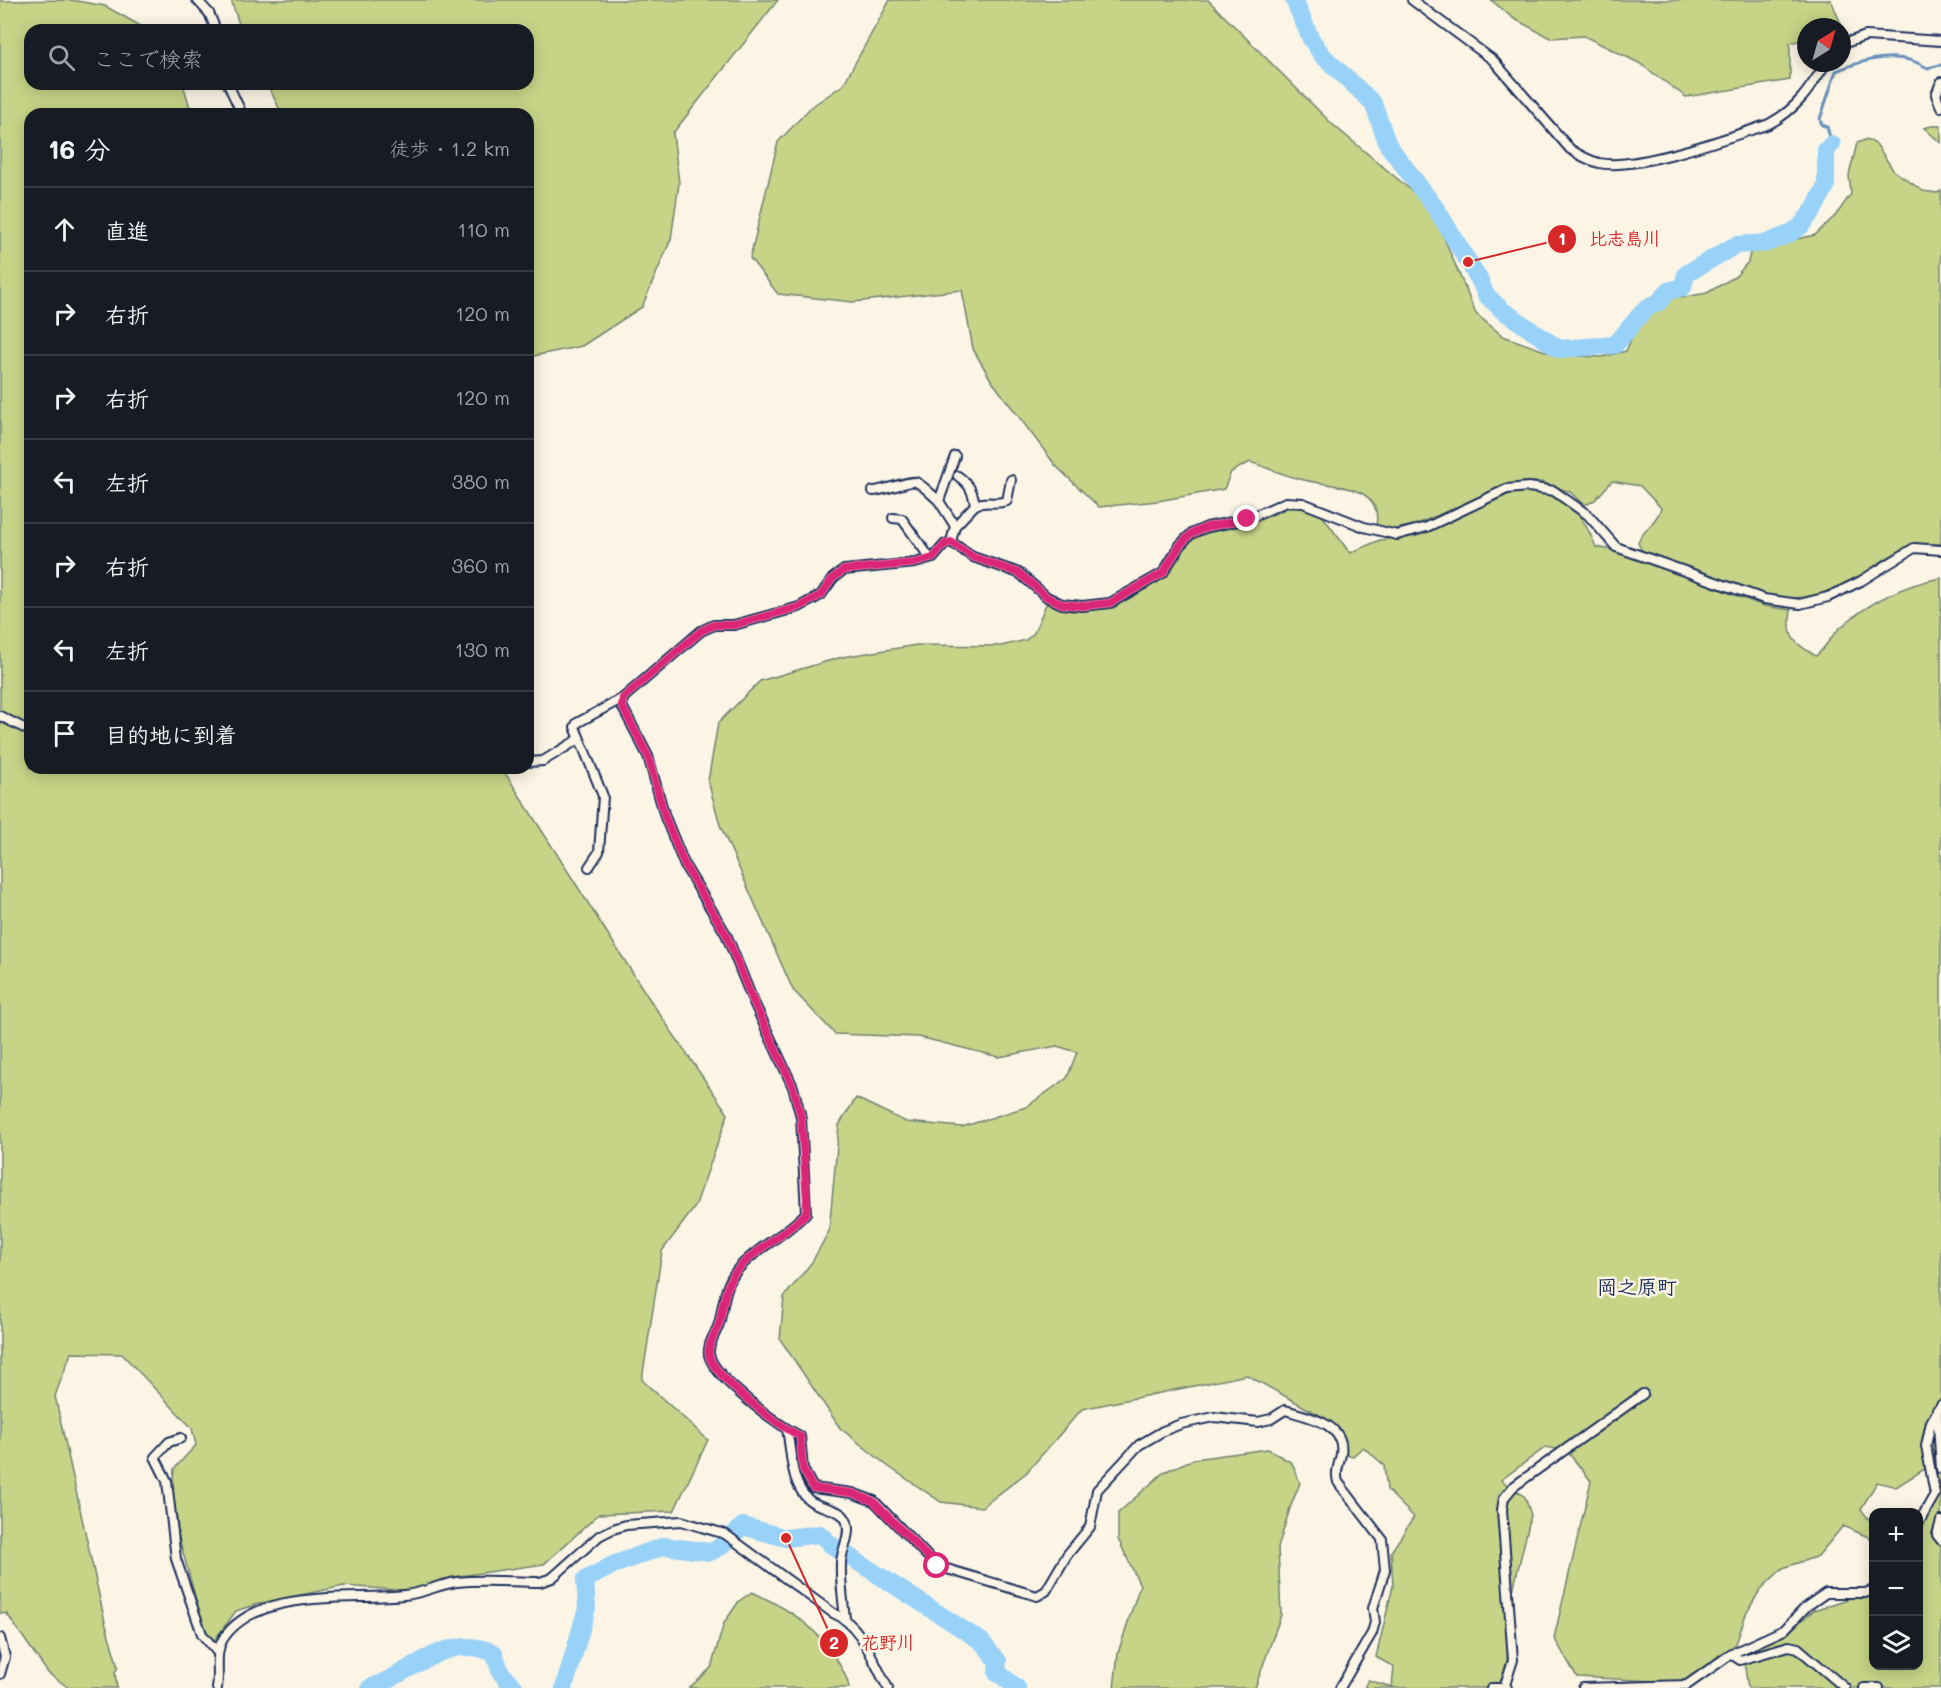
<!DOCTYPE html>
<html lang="ja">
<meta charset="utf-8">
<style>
body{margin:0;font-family:Mali,"Klee One",sans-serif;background:#20242c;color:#f1f3f6}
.controls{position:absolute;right:18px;bottom:18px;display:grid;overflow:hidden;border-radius:12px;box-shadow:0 3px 15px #0003}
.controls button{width:54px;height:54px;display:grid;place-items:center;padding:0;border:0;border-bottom:2px solid #363941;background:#171b24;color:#f1f3f6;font:30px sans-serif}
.compass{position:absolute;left:1797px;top:18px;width:54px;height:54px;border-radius:50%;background:#171b24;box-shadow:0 3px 15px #0003;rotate:37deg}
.stop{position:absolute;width:18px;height:18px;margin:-14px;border:4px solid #db2777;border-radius:50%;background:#fff}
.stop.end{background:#db2777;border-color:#fff;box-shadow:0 2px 6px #0008}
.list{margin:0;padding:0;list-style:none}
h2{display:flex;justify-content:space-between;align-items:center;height:78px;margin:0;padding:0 24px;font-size:26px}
h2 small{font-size:20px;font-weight:400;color:#9ea1a6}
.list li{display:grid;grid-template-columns:39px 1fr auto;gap:18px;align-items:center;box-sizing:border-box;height:84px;padding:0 24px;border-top:2px solid #363941}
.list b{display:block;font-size:22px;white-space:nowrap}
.list em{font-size:20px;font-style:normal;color:#9ea1a6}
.icon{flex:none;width:33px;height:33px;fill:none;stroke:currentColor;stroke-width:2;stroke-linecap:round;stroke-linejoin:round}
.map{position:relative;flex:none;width:1941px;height:1688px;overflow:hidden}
.search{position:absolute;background:#171b24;box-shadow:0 3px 15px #0003;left:24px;top:24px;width:510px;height:66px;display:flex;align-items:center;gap:15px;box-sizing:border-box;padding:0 21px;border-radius:18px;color:#9ea1a6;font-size:22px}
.panel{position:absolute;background:#171b24;box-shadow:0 3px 15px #0003;left:24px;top:108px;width:510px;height:666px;border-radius:18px}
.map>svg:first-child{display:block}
.green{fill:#c7d487;stroke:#718272;stroke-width:1.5}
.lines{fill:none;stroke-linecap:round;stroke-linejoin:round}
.stream{stroke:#6791bb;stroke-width:3}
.river{stroke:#99d2f9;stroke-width:18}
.street-casing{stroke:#1b2f5e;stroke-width:12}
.street{stroke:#fcf5e5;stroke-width:8}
.route{stroke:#db2777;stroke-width:8}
.labels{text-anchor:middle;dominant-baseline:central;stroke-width:5;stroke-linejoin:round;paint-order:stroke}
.quarter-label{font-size:20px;font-weight:bold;fill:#1b2f5e;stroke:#fcf5e5}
.leader{fill:none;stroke:#d62828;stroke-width:2}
.callout-dot{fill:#d62828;stroke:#fcf5e5;stroke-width:2}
.mark-label{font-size:18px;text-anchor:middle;font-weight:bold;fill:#fff}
.callout-label{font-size:18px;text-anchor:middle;font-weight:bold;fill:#d62828;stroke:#fcf5e5;stroke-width:5;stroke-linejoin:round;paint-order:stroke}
</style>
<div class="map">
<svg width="1941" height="1688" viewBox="0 0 1941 1688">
<rect width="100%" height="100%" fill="#fcf5e5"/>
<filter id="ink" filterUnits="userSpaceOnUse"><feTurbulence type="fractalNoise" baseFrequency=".0167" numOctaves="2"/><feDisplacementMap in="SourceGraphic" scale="12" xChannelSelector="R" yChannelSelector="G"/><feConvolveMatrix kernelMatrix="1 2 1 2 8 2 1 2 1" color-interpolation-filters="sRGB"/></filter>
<g filter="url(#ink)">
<g class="green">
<polygon points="71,0 105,6 148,30 30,30 30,84 183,84 192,114 30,114 30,768 502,768 646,994 728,1114 695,1207 662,1251 642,1380 708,1440 674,1511 599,1514 544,1564 453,1577 410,1591 344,1586 257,1604 236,1611 213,1642 204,1629 171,1509 174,1469 196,1445 192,1428 122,1354 71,1353 55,1396 105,1622 118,1667 115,1672 117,1688 69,1688 48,1673 7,1614 0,1613 0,1"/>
<polygon points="231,0 778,0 673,133 679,183 671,239 642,307 582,346 528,357 528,114 282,114 267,84 528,84 528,30 241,30"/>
<path d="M 890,0 L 1208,0 L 1332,124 L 1431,207 L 1476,314 L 1503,336 L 1556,355 L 1602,357 L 1626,351 L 1635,330 L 1633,314 L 1641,305 L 1656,295 L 1685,297 L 1707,293 L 1736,276 L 1748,262 L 1751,249 L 1758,240 L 1773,235 L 1792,240 L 1815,235 L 1836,215 L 1851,194 L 1849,175 L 1857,143 L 1867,139 L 1877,145 L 1893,170 L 1923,191 L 1937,193 L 1941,191 L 1941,544 C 1890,542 1884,567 1842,585 C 1828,592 1810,597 1794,598 C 1752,600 1682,566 1642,551 L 1638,543 C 1643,529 1657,523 1661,508 L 1640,486 L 1612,481 L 1595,500 L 1588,504 L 1582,503 L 1570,492 L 1541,482 L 1522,482 L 1503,486 L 1418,524 L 1396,529 L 1376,526 C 1384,483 1330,487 1304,480 C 1286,476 1268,468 1250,462 L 1231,472 L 1224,489 L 1158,501 L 1099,507 L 1056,466 L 991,380 L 973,349 L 962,290 L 853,302 L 778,294 L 750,258 L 778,142 L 811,107 L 843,85 Z"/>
<polygon points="1491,0 1831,0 1844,31 1842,32 1842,27 1806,27 1806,39 1790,43 1790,80 1686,97 1639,63 1584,36 1550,38 1513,18"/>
<polygon points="1932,126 1941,126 1941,143 1924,128"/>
<path d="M 1525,491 C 1566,494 1581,510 1596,547 L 1618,551 L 1764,606 L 1791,610 C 1787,638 1792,641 1816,656 C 1826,647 1831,636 1841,627 C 1871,601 1902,585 1941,578 L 1941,1688 L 1748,1688 L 1743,1654 L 1786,1634 L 1814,1610 L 1848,1599 L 1873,1585 L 1874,1666 L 1918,1666 L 1919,1534 L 1928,1511 L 1931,1465 L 1896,1487 L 1877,1482 L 1861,1509 L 1873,1525 L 1873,1539 L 1843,1526 L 1818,1556 L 1783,1568 L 1760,1590 L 1746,1614 L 1736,1644 L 1718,1656 L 1694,1683 L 1577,1677 L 1554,1638 L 1591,1481 L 1567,1451 L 1546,1447 L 1501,1480 L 1525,1497 L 1531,1515 L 1510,1603 L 1506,1680 L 1502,1688 L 1364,1688 L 1368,1680 L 1392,1687 L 1394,1667 L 1376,1657 L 1393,1586 L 1391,1552 L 1414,1517 L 1387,1490 L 1384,1465 L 1363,1447 L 1353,1456 L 1345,1454 L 1340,1429 L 1328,1420 L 1247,1375 L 1082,1409 L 1026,1473 L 982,1507 L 941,1502 L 889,1467 L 840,1428 L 780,1339 L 784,1297 L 812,1262 L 829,1231 L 839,1125 L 856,1098 L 906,1122 L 962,1127 L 1026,1107 L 1067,1078 L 1077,1052 L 1057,1046 L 999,1057 L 919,1037 L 835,1034 L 793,990 L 720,825 L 708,781 L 718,723 L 760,681 L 842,657 L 917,645 L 1001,646 L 1026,640 L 1034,633 L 1046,604 L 1071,611 L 1113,608 L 1158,582 L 1171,570 L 1189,543 L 1199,535 L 1256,522 L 1287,508 L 1300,507 L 1321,514 L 1350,553 L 1380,540 L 1417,536 L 1507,495 Z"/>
<polygon points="1268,1449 1292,1463 1300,1483 1290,1508 1278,1548 1281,1615 1255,1688 1114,1688 1118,1653 1140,1585 1118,1539 1118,1513 1164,1472 1194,1459"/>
<path d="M 752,1592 C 789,1609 817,1626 838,1662 C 843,1671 848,1678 849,1688 L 689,1688 L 711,1668 L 724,1623 L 739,1601 Z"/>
</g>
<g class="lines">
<path class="stream" d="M 1832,144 L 1827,127 L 1822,125 L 1820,119 L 1836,71 C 1863,60 1900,49 1927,68 L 1941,65"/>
<g class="river">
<polyline points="1294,0 1311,39 1322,55 1373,103 1388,145 1437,210 1480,281 1486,295 1502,310 1559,349 1615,345 1645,309 1659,302 1668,291 1683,287 1686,274 1736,245 1767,243 1789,234 1800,227 1814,209 1826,186 1826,150 1832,144"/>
<path d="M 370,1688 C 410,1675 445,1631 494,1653 L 501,1673 L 515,1688"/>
<polyline points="564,1688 587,1608 585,1580 613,1565 664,1546 710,1552 720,1547 743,1526 786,1538 820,1534 830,1544 981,1641 998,1661 997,1672 1017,1688"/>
</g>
<g class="street-casing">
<g id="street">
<polyline points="197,0 209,13 216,30"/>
<path d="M 1412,0 L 1493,60 L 1570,149 C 1579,155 1588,160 1599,163 C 1636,171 1730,137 1769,124 C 1797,109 1809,90 1826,63"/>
<polyline points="1842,44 1866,36 1941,41"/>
<polyline points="1941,82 1936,95 1941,107"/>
<polyline points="228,84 242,114"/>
<path d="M 873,491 C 883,491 911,480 916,482 C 924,486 932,495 939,501"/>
<path d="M 975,505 C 986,500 995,505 1007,501 L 1011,480"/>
<polyline points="893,518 902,519 930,558"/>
<path d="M 955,526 L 975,505 C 973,491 969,484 958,476"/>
<polyline points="951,542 955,526 939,501 955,456"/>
<path d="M 623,698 L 622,706 L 648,756 L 665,817 L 685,866 L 726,934 L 751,996 L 793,1087 L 801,1117 L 806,1213 C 786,1235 757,1247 738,1269 C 725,1284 724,1301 720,1320 C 718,1332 707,1342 709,1355 C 715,1379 778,1425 800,1436 L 803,1469 L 813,1488 L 852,1493 L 874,1501 L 937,1566 L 1037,1596 L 1046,1591 L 1067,1555 L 1090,1527 L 1097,1490 L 1139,1445 L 1163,1431 L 1181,1424 L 1214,1417 L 1258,1422 L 1271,1419 L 1285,1410 C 1308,1417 1346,1423 1341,1454 C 1339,1465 1335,1471 1338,1482 L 1382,1539 L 1385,1570 L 1373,1608 L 1375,1622 L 1372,1633 L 1340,1688"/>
<polyline points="0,716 30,731"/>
<polyline points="528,762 543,761 579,739"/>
<polyline points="589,867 599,852 603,796 575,727 577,723 623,698 701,631 714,625 734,625 799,607 821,595 833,578 844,570 915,563 933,558 945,544 951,542 973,557 1019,573 1047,597 1062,604 1082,606 1110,603 1163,573 1180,545 1191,534 1207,527 1247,519 1286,502 1303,503 1364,527 1397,535 1427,527 1507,489 1529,487 1554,491 1588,515 1616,547 1764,599 1800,604 1828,597 1861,581 1914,548 1941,550"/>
<polyline points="1937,1410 1941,1469"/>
<path d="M 787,1430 C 792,1453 790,1482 808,1499 C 819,1510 841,1506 847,1522 C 851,1535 842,1549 841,1562 C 840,1581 843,1600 845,1618"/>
<polyline points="181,1438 169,1442 155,1457 167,1481 176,1559 202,1634 217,1652"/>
<polyline points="1941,1521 1937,1535 1941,1540"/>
<polyline points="1918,1524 1935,1494 1926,1446 1931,1422 1941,1405"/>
<polyline points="0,1638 5,1657 0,1674"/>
<polyline points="1731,1654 1740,1660 1789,1646 1798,1648 1845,1688"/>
<path d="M 217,1688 C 220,1671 214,1654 223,1639 C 257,1587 351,1601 404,1595 C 422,1594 439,1584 457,1582 C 484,1579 512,1582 540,1582 L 552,1578 L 599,1536 L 613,1529 L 626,1525 L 681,1521 L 725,1534 L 833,1613 C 863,1625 873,1663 888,1688"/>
<polyline points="1491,1688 1507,1688"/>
<polyline points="1504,1688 1513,1660 1502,1510 1504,1498 1513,1487 1643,1394"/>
<polyline points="1583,1688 1687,1685 1731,1654 1784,1630 1807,1606 1826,1593 1865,1593 1874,1590"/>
<polyline points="1864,1688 1879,1688"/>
</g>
</g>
<use href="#street" class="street"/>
</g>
</g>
<g class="lines" filter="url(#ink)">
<path class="route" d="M 937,1566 L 873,1501 L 852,1493 L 813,1488 L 803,1469 L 800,1436 C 778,1425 715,1379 709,1355 C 707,1342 718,1332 720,1320 C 724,1301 725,1284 738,1269 C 757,1247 786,1235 806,1213 L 807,1200 L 801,1117 L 793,1087 L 751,996 L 726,934 L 685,866 L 665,817 L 648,756 L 622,706 L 623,698 L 701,631 L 714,625 L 734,625 L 799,607 L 821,595 L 833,578 L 844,570 L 915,563 L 933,558 L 945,544 L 951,542 L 973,557 L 1019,573 L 1047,597 L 1062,604 L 1082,606 L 1110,603 L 1163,573 L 1180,545 L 1191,534 L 1207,527 L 1247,519"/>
</g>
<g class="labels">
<g class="quarter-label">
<text x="1637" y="1286">岡之原町</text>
</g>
</g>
<path class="leader" d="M1468 262L1562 239M786 1538L834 1643"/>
<g class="callout-dot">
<circle cx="1468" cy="262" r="6"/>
<circle cx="786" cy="1538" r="6"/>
<circle cx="1562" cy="239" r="15"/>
<circle cx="834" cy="1643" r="15"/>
</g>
<g class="mark-label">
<text x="1562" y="245">1</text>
<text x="834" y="1649">2</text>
</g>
<g class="callout-label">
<text x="1625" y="245">比志島川</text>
<text x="888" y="1649">花野川</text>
</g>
</svg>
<div class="controls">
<button>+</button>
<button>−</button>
<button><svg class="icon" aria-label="layers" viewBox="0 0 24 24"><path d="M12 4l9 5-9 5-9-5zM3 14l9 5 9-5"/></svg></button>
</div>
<svg class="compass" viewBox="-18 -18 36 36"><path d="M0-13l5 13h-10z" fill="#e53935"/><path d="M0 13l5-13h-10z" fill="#9ea1a6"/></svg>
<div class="stop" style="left:937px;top:1566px"></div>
<div class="stop end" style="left:1247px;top:519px"></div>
<div class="search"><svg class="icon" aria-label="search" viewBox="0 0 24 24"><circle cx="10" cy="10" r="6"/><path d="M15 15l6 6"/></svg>ここで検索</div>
<section class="panel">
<h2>16 分<small>徒歩 · 1.2 km</small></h2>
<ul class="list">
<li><svg class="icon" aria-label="ahead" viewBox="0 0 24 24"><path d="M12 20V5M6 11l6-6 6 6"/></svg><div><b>直進</b></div><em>110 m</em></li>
<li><svg class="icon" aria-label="right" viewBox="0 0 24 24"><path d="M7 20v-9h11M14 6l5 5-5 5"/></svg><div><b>右折</b></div><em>120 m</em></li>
<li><svg class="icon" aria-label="right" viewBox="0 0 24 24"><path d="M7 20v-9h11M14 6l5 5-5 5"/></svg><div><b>右折</b></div><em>120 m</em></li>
<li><svg class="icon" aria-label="left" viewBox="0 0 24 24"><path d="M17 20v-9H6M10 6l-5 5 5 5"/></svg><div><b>左折</b></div><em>380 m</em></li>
<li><svg class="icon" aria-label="right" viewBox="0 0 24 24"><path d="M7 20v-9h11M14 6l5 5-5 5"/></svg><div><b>右折</b></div><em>360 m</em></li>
<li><svg class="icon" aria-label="left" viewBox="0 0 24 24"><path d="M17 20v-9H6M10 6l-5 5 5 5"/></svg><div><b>左折</b></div><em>130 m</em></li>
<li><svg class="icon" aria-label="arrive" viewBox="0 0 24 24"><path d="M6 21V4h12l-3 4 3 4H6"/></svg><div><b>目的地に到着</b></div></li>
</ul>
</section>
</div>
